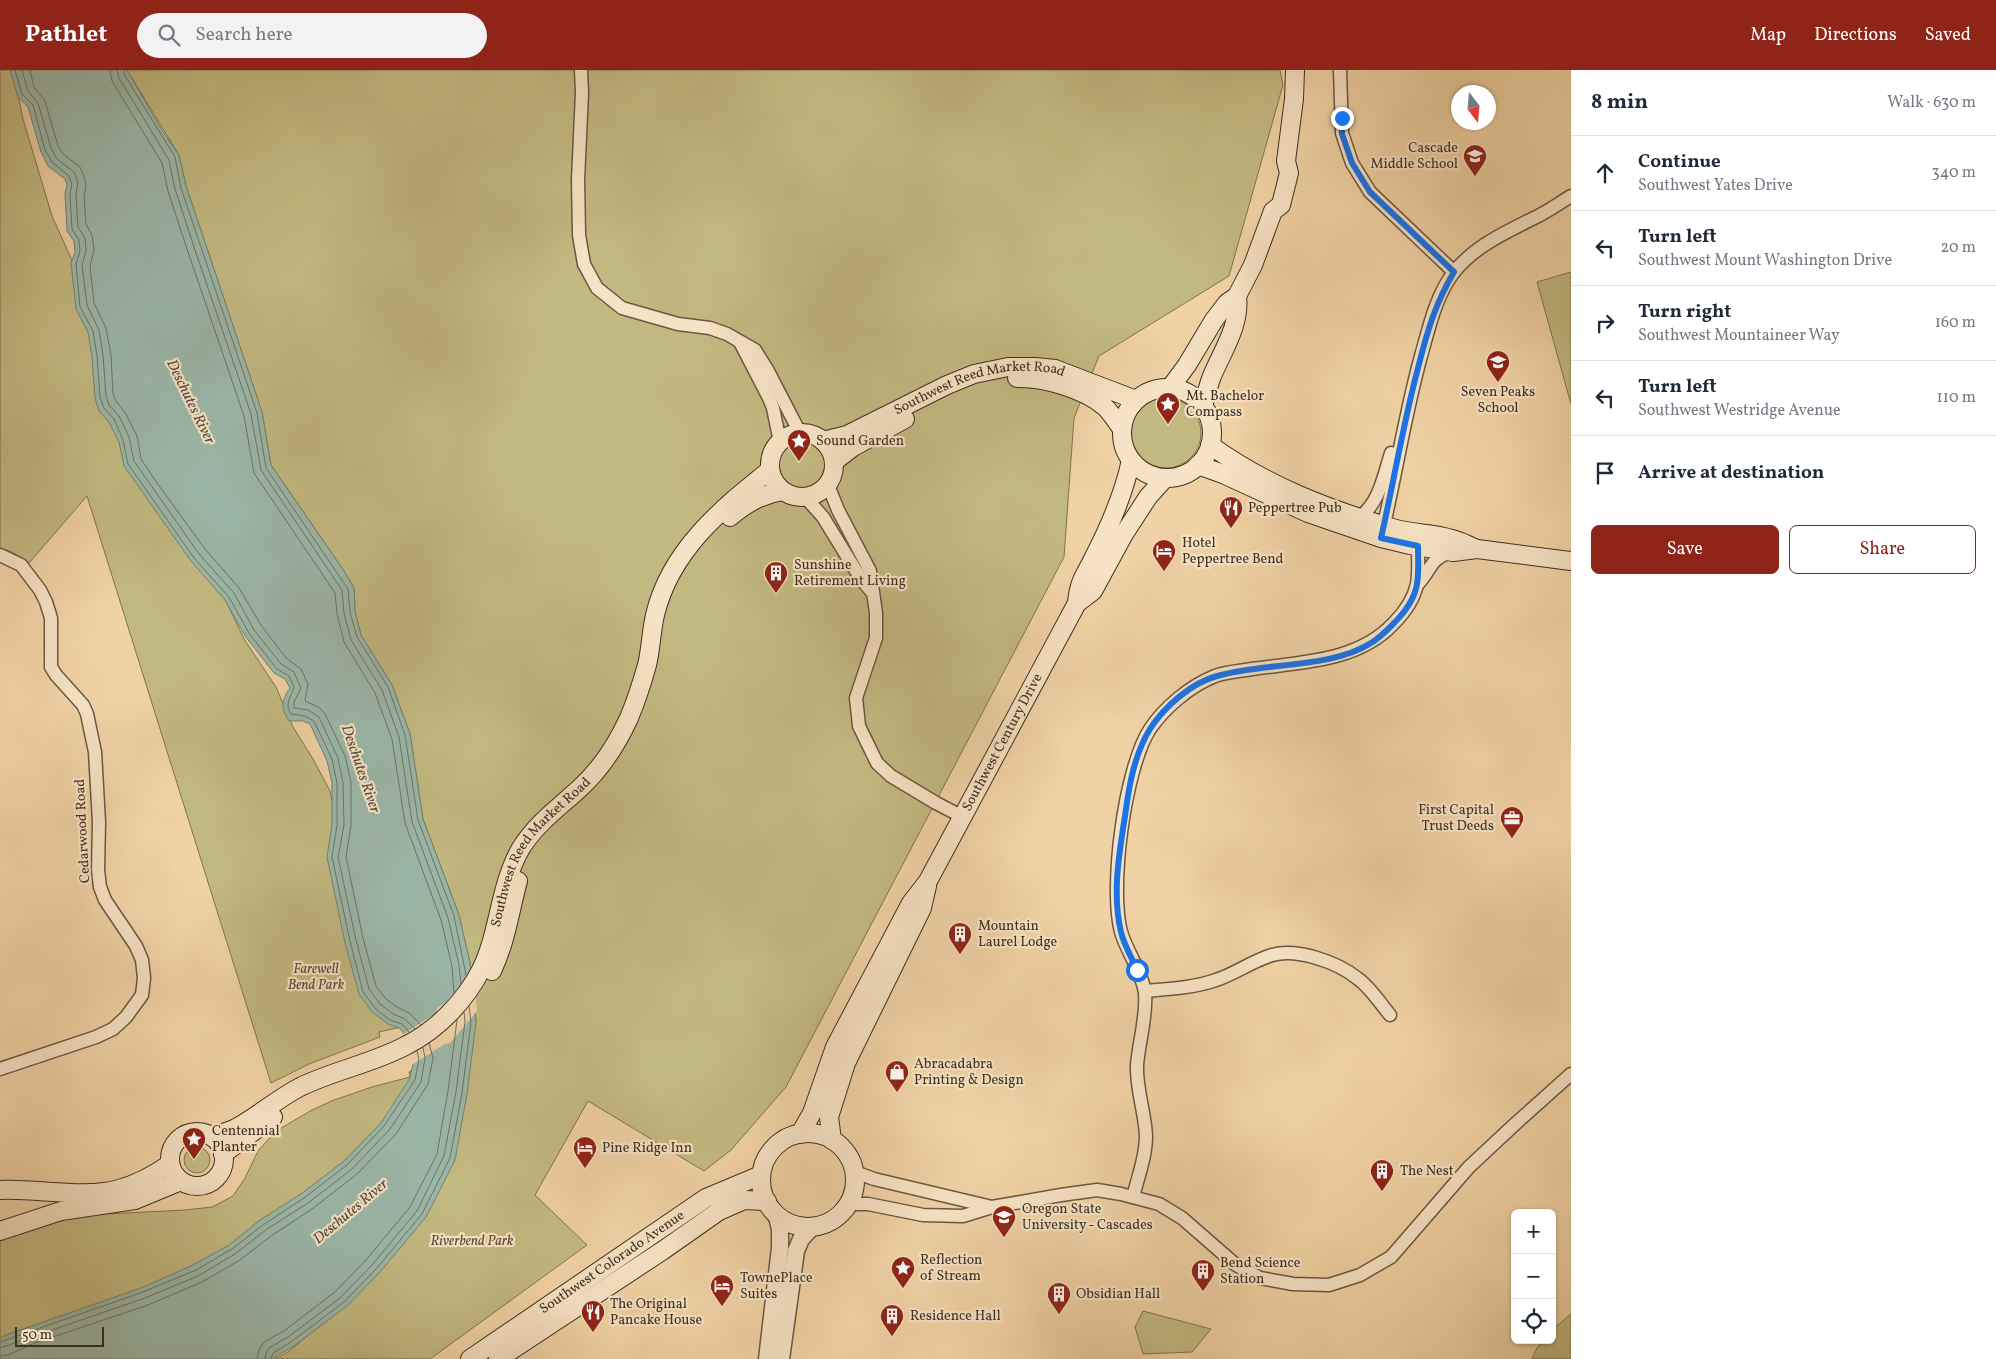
<!DOCTYPE html>
<meta charset="utf-8">
<style>
body{margin:0;font-family:Vollkorn,serif;background:#f2f2f3;color:#1f2937}
.controls{position:absolute;right:15px;bottom:15px;display:grid;overflow:hidden;border-radius:8px;box-shadow:0 1px 4px #0004}
.controls button{width:45px;height:45px;display:grid;place-items:center;padding:0;border:0;border-bottom:1px solid #e0e1e3;background:#fff;color:#1f2937;font:25px sans-serif}
.compass{position:absolute;left:1451px;top:15px;width:45px;height:45px;border-radius:50%;background:#fff;box-shadow:0 1px 4px #0004;rotate:164deg}
.scale{position:absolute;left:15px;bottom:12px;width:89px;box-sizing:border-box;padding-left:5px;border:2px solid #3c3021;border-top:0;font-size:14px;line-height:18px;white-space:nowrap;color:#3c3021;-webkit-text-stroke:4px #f6e2c4;paint-order:stroke}
.stop{position:absolute;width:15px;height:15px;margin:-11px;border:4px solid #1a73e8;border-radius:50%;background:#fff}
.stop.end{background:#1a73e8;border-color:#fff;box-shadow:0 1px 5px #0008}
.list{margin:0;padding:0;list-style:none}
h2{display:flex;justify-content:space-between;align-items:center;height:65px;margin:0;padding:0 20px;font-size:21px}
h2 small{font-size:16px;font-weight:400;color:#747a83}
.list li{display:grid;grid-template-columns:32px 1fr auto;gap:15px;align-items:center;box-sizing:border-box;height:75px;padding:0 20px;border-top:1px solid #e0e1e3}
.list b{display:block;font-size:19px;white-space:nowrap}
.list p{margin:0;font-size:16px;white-space:nowrap;color:#747a83}
.list em{font-size:16px;font-style:normal;color:#747a83}
.actions{display:flex;gap:10px;padding:15px 20px}
.actions a{flex:1;padding:11px 0;border:1px solid #8f2418;border-radius:8px;text-align:center;font-size:18px;color:#8f2418}
.actions .main{background:#8f2418;color:#fff}
.icon{flex:none;width:28px;height:28px;fill:none;stroke:currentColor;stroke-width:2;stroke-linecap:round;stroke-linejoin:round}
.map{position:relative;flex:none;width:1571px;height:1289px;overflow:hidden}
header{display:flex;align-items:center;gap:30px;box-sizing:border-box;height:70px;padding:0 25px;background:#8f2418;color:#fff}
header strong{font-size:24px}
nav{display:flex;gap:28px;margin-inline-start:auto;font-size:18px}
.search{width:350px;height:45px;background:#f2f2f3;display:flex;align-items:center;gap:12px;box-sizing:border-box;padding:0 18px;border-radius:28px;color:#747a83;font-size:19px}
main{display:flex}
aside{flex:1;background:#fff}
.map>svg:first-child{display:block}
.green{fill:#c2b980;stroke:#7f7450}
.water{fill:#9bb7a8;stroke:#758172}
.pier{fill:#f1d2a4}
.lines{fill:none;stroke-linecap:round;stroke-linejoin:round}
.shore{stroke:#6c7464;stroke-width:1}
.minor-casing{stroke:#695842;stroke-width:15}
.tertiary-casing{stroke:#695842;stroke-width:19}
.secondary-casing{stroke:#3c3021;stroke-width:20}
.minor{stroke:#f6e2c4;stroke-width:12}
.tertiary{stroke:#f6e2c4;stroke-width:16}
.secondary{stroke:#f6e2c4;stroke-width:18}
.route{stroke:#1a73e8;stroke-width:6}
.labels{text-anchor:middle;dominant-baseline:central;stroke-width:4.5;stroke-linejoin:round;paint-order:stroke}
.poi-label{font-size:14px;fill:#3c3021;stroke:#f6e2c4;text-anchor:start}
.street-label{font-size:14px;fill:#3c3021;stroke:#f6e2c4}
.park-label{font-size:14px;font-style:italic;fill:#574b34;stroke:#f6e2c4}
.water-label{font-size:15px;font-style:italic;fill:#4f4b3c;stroke:#f6e2c4}
</style>
<header>
<strong>Pathlet</strong>
<div class="search"><svg class="icon" aria-label="search" viewBox="0 0 24 24"><circle cx="10" cy="10" r="6"/><path d="M15 15l6 6"/></svg>Search here</div>
<nav><a>Map</a><a>Directions</a><a>Saved</a></nav>
</header>
<main>
<div class="map">
<svg width="1571" height="1289" viewBox="0 0 1571 1289">
<rect width="100%" height="100%" fill="#f1d2a4"/>
<filter id="stains"><feTurbulence type="fractalNoise" baseFrequency=".004" numOctaves="4"/><feColorMatrix values="0 0 0 0 .2 0 0 0 0 .09 0 0 0 0 .02 0 0 0 .5 -.17"/></filter>
<radialGradient id="worn" r=".72"><stop offset=".6" stop-color="#630" stop-opacity="0"/><stop offset="1" stop-color="#630" stop-opacity=".3"/></radialGradient>
<g class="green">
<polygon points="0,0 13,0 23,49 52,146 219,516 244,569 276,617 293,657 313,689 330,721 338,760 401,957 379,962 380,967 309,994 271,1013 87,426 29,493 12,482 0,478"/>
<polygon points="127,0 1280,0 1283,15 1229,206 1099,286 1074,348 1064,487 786,1017 731,1080 704,1101 588,1031 535,1125 587,1175 430,1289 275,1289 288,1282 324,1252 476,951 470,893 459,845 423,749 410,664 392,615 361,565 355,541 354,518 344,501 271,395 262,342 186,116 179,85"/>
<polygon points="1571,202 1571,334 1537,212"/>
<circle cx="1166" cy="363" r="35"/>
<polygon points="413,1000 413,1031 262,1166 0,1289 0,1168 65,1146 185,1140 212,1137 233,1126 245,1108 258,1081 276,1061 312,1040 334,1030 372,1017 410,1007 409,1002"/>
<circle cx="197" cy="1090" r="13"/>
<polygon points="1143,1241 1211,1259 1192,1282 1143,1284 1135,1257"/>
<polygon points="1571,1244 1571,1289 1532,1289 1537,1278 1544,1270 1552,1270 1552,1260"/>
</g>
<path class="water" d="M 10,0 L 127,0 L 163,62 L 179,85 L 186,116 L 262,342 L 271,395 L 344,501 L 354,518 L 355,541 L 361,565 L 392,615 L 410,664 L 423,749 L 459,845 L 470,893 L 476,952 L 467,1024 L 455,1090 L 426,1147 L 380,1202 L 347,1236 L 294,1276 L 272,1289 L 0,1289 L 0,1268 L 6,1265 L 141,1218 L 193,1195 L 229,1175 L 260,1150 L 301,1124 L 344,1091 L 381,1053 L 410,1008 L 414,988 L 409,969 L 399,958 L 388,954 L 372,942 L 359,924 L 345,873 L 327,787 L 332,755 L 332,713 L 327,691 L 310,654 L 303,651 L 289,651 C 281,638 281,631 290,618 L 285,609 L 274,603 L 245,566 L 225,530 L 191,491 L 124,396 L 119,372 L 109,352 L 99,341 L 95,328 L 92,287 L 88,262 L 76,239 L 71,193 L 75,182 L 74,171 L 67,161 L 65,123 L 67,115 L 65,109 L 48,96 L 41,82 L 28,37 L 18,27 Z"/>
<polygon class="pier" points="473,895 477,941 450,973 445,974 410,996 411,988 407,970 402,965 436,943 437,938 446,932 463,912"/>
<g class="lines">
<g class="shore">
<path d="M 15,0 L 22,24 L 33,35 L 45,80 L 52,92 L 68,105 L 72,114 L 70,124 L 72,159 L 79,170 L 80,181 L 76,194 L 80,237 L 93,261 L 97,286 L 100,327 L 104,338 L 114,349 L 123,370 L 128,394 L 194,488 L 229,527 L 249,563 L 277,599 L 289,606 L 294,617 C 291,628 284,633 291,644 L 305,646 L 314,651 L 332,689 L 337,713 L 337,755 L 332,787 L 350,871 L 363,922 L 376,939 L 390,950 L 402,954 L 409,962"/>
<polyline points="22,0 28,21 38,33 51,78 57,89 74,102 78,112 76,125 78,157 85,168 86,181 82,195 87,235 99,260 103,285 106,326 109,335 119,346 129,367 134,391 199,484 234,523 254,560 281,594 294,602 301,618 294,632 294,638 308,640 319,647 338,688 343,713 344,755 338,787 356,870 369,919 380,934 393,944 405,949 415,959"/>
<polyline points="30,0 34,17 45,31 58,76 63,84 80,97 85,110 86,117 84,126 86,154 92,165 94,180 90,196 94,233 106,258 111,285 113,324 116,331 126,344 137,366 141,389 157,413 205,479 239,518 261,555 286,588 301,599 308,614 305,631 320,638 325,644 345,686 351,712 351,755 346,787 363,868 376,916 386,929 397,937 409,943 421,955"/>
<polyline points="110,0 112,11 162,93 168,121 187,179 244,346 254,403 335,523 337,544 344,572 375,623 392,669 405,753 441,850 452,896 454,923"/>
<polyline points="117,0 119,8 169,90 175,119 194,177 251,344 261,400 342,520 344,543 351,570 382,620 399,667 412,752 448,848 459,895 461,914"/>
<polyline points="124,0 124,4 175,87 181,118 257,343 266,398 348,519 350,542 357,567 388,617 405,665 418,750 454,846 466,905"/>
<polyline points="0,1272 143,1222 196,1200 232,1179 263,1155 304,1128 347,1095 384,1056 415,1010 419,989 417,981"/>
<polyline points="0,1278 145,1228 198,1206 235,1184 267,1159 308,1133 352,1099 390,1059 421,1012 425,988 423,978"/>
<polyline points="0,1286 8,1285 35,1273 148,1235 202,1212 240,1190 271,1166 312,1139 357,1104 396,1064 428,1014 433,988 429,973"/>
<polyline points="257,1289 259,1280 264,1272 284,1261 335,1222 366,1190 410,1137 437,1084 448,1021 457,950"/>
<polyline points="265,1289 266,1283 269,1278 288,1267 340,1228 372,1195 417,1141 444,1086 456,1022 465,952 464,942"/>
<polyline points="271,1289 273,1283 291,1272 344,1232 376,1199 422,1144 450,1088 462,1023 471,952 469,936"/>
</g>
<g class="minor-casing">
<g id="minor">
<polyline points="581,0 582,23 578,110 579,165 584,194 597,218 622,238 678,254 710,258 727,264 755,280 768,301 800,363"/>
<polyline points="1340,0 1342,63 1352,93 1370,122 1454,202"/>
<polyline points="740,272 769,328 773,338 780,372"/>
<polyline points="828,415 838,440 870,501 876,543 876,568 856,628 859,656 877,693 891,706 936,733 963,747"/>
<polyline points="806,428 823,447 861,509 872,522"/>
<path d="M 1358,448 C 1379,435 1384,405 1391,383"/>
<path d="M 1382,463 C 1396,404 1405,344 1421,286 C 1429,258 1436,225 1454,202 C 1474,177 1504,163 1532,149 C 1546,143 1558,134 1571,126"/>
<polyline points="0,485 21,495 40,520 46,532 51,548 51,597 56,605 83,635 87,644 95,682 99,752 98,800 100,817 105,830 136,876 142,890 144,908 142,925 126,947 113,959 96,967 0,999"/>
<path d="M 1417,515 C 1432,500 1429,488 1452,482"/>
<path d="M 1145,921 C 1169,919 1193,918 1216,910 C 1235,904 1252,891 1272,885 C 1297,878 1337,892 1357,908 C 1370,917 1380,933 1390,945"/>
<polyline points="855,1102 874,1109 992,1137"/>
<path d="M 1133,1127 C 1138,1107 1146,1087 1146,1066 C 1145,1042 1136,1019 1137,995 C 1139,971 1147,947 1145,923 C 1143,905 1128,883 1122,865 C 1108,821 1125,697 1150,659 C 1165,637 1190,616 1215,606 C 1226,602 1240,601 1252,599 C 1301,592 1357,592 1393,554 C 1404,543 1414,529 1417,514 C 1419,502 1418,489 1418,476"/>
<polyline points="849,1134 868,1134 923,1145 963,1146 992,1137 1061,1125 1097,1120 1121,1124 1159,1134 1182,1148 1236,1195 1260,1208 1293,1214 1329,1215 1360,1205 1391,1187 1469,1097 1514,1055 1571,1004"/>
</g>
</g>
<g class="tertiary-casing">
<g id="tertiary">
<polyline points="767,1289 780,1178 780,1159 777,1147"/>
<polyline points="781,1289 796,1181 801,1169 811,1158"/>
</g>
</g>
<g class="secondary-casing">
<g id="secondary">
<path d="M 1017,308 C 1043,307 1085,319 1105,337 C 1111,343 1117,352 1122,359"/>
<polyline points="1170,318 1187,295 1214,250 1227,233 1237,226 1253,195 1273,141 1281,135 1289,103 1286,91 1294,29 1295,0"/>
<circle cx="1167" cy="363" r="45"/>
<path d="M 1203,336 C 1206,326 1208,316 1212,306 C 1222,282 1241,254 1237,226"/>
<circle cx="802" cy="395" r="32"/>
<path id="s1" d="M 823,371 L 847,365 L 947,315 L 974,304 L 1008,297 L 1035,297 L 1055,299 L 1136,330"/>
<path d="M 1210,375 C 1267,416 1329,440 1396,459 C 1415,464 1434,463 1452,469 C 1461,471 1469,476 1477,479"/>
<polyline points="835,391 853,377 905,349"/>
<polyline points="1198,395 1223,404 1308,443 1381,468 1410,475 1453,482 1477,479 1571,491"/>
<path d="M 730,447 C 745,434 762,424 782,421"/>
<polyline points="1077,533 1093,521 1124,464 1148,427 1165,408"/>
<path d="M 492,901 C 507,868 509,844 518,811"/>
<circle cx="197" cy="1089" r="27"/>
<circle cx="808" cy="1110" r="47"/>
<path id="s2" d="M 800,1064 L 812,1043 L 835,977 L 911,833 L 928,811 L 1077,533 C 1079,510 1085,506 1094,487 C 1110,456 1124,423 1131,390"/>
<path id="s3" d="M 212,1067 C 219,1064 227,1062 234,1059 C 257,1047 277,1029 300,1017 C 335,1000 374,993 407,975 C 438,959 465,931 481,900 C 500,861 499,816 521,778 C 536,754 558,738 579,719 C 600,700 617,674 629,648 C 636,631 642,613 647,595 C 651,579 651,562 655,545 C 670,481 721,439 770,400"/>
<polyline points="832,1070 829,1047 846,993 922,838 927,816"/>
<polyline points="223,1084 273,1047"/>
<path d="M 0,1120 C 37,1118 84,1129 119,1119 C 138,1114 154,1105 170,1094"/>
<polyline points="0,1161 61,1141 135,1130 181,1111"/>
<path id="s4" d="M 470,1289 L 706,1128 L 761,1105"/>
<polyline points="498,1289 662,1181 719,1141 744,1130 767,1131"/>
</g>
</g>
<use href="#minor" class="minor"/>
<use href="#tertiary" class="tertiary"/>
<use href="#secondary" class="secondary"/>
</g>
<g class="lines">
<path class="route" d="M 1137,900 C 1132,888 1124,875 1121,862 C 1112,824 1119,784 1125,746 C 1129,716 1134,685 1150,659 C 1164,637 1191,613 1217,606 C 1264,592 1330,599 1371,573 C 1381,567 1389,558 1397,550 C 1406,541 1415,527 1417,514 C 1419,502 1418,489 1418,476 L 1381,468 C 1394,411 1403,354 1418,298 C 1427,262 1435,234 1454,202 L 1370,122 L 1352,93 L 1342,64 L 1342,48"/>
</g>
<defs>
<g id="school-pin" transform="scale(1.25)"><path d="M0 17L-7.5 6A9.5 9.5 0 1 1 7.5 6Z" fill="#8f2418" stroke="#f6e2c4"/><path d="M0-5L7-2L0 1L-7-2ZM-4 1L0 2.5L4 1V4Q0 6-4 4Z" fill="#fff"/></g>
<g id="sight-pin" transform="scale(1.25)"><path d="M0 17L-7.5 6A9.5 9.5 0 1 1 7.5 6Z" fill="#8f2418" stroke="#f6e2c4"/><path d="M0-6L1.8-2.2L6-1.7L2.9 1.2L3.7 5.4L0 3.3L-3.7 5.4L-2.9 1.2L-6-1.7L-1.8-2.2Z" fill="#fff"/></g>
<g id="restaurant-pin" transform="scale(1.25)"><path d="M0 17L-7.5 6A9.5 9.5 0 1 1 7.5 6Z" fill="#8f2418" stroke="#f6e2c4"/><path d="M-5-6h1v4h1v-4h1v4h1v-4h1v5L-1.5 .5V6h-2V.5L-5-1ZM5-6V6H3V1.5H1.5Q1.5-4 5-6Z" fill="#fff"/></g>
<g id="hotel-pin" transform="scale(1.25)"><path d="M0 17L-7.5 6A9.5 9.5 0 1 1 7.5 6Z" fill="#8f2418" stroke="#f6e2c4"/><path d="M-6-4.5h1.5V1H6V5H4.5V3h-9V5H-6ZM-4 0a1.8 1.8 0 1 1 3.6 0ZM.5 0V-2.5h3Q6-2.5 6 0Z" fill="#fff"/></g>
<g id="building-pin" transform="scale(1.25)"><path d="M0 17L-7.5 6A9.5 9.5 0 1 1 7.5 6Z" fill="#8f2418" stroke="#f6e2c4"/><path d="M-4-6H4V6H1V3H-1V6H-4ZM-2.5-4.3h1.7v1.8h-1.7ZM.8-4.3h1.7v1.8H.8ZM-2.5-1h1.7V.8h-1.7ZM.8-1h1.7V.8H.8Z" fill="#fff"/></g>
<g id="office-pin" transform="scale(1.25)"><path d="M0 17L-7.5 6A9.5 9.5 0 1 1 7.5 6Z" fill="#8f2418" stroke="#f6e2c4"/><path d="M-6-3h4V-5.5h4V-3h4V5H-6ZM-1-4.5V-3h2v-1.5ZM-6 0V1H6V0Z" fill="#fff"/></g>
<g id="shop-pin" transform="scale(1.25)"><path d="M0 17L-7.5 6A9.5 9.5 0 1 1 7.5 6Z" fill="#8f2418" stroke="#f6e2c4"/><path d="M-5-2.5h2.3a2.7 3.5 0 0 1 5.4 0H5L5.5 6h-11ZM-1.5-2.5h3a1.5 2.3 0 0 0-3 0Z" fill="#fff"/></g>
<g id="university-pin" transform="scale(1.25)"><path d="M0 17L-7.5 6A9.5 9.5 0 1 1 7.5 6Z" fill="#8f2418" stroke="#f6e2c4"/><path d="M0-5L7-2L0 1L-7-2ZM-4 1L0 2.5L4 1V4Q0 6-4 4Z" fill="#fff"/></g>
</defs>
<g fill-rule="evenodd">
<use href="#school-pin" x="1475" y="86"/>
<use href="#school-pin" x="1498" y="292"/>
<use href="#sight-pin" x="1168" y="334"/>
<use href="#sight-pin" x="799" y="371"/>
<use href="#restaurant-pin" x="1231" y="438"/>
<use href="#hotel-pin" x="1164" y="481"/>
<use href="#building-pin" x="776" y="503"/>
<use href="#office-pin" x="1512" y="748"/>
<use href="#building-pin" x="960" y="864"/>
<use href="#shop-pin" x="897" y="1002"/>
<use href="#sight-pin" x="194" y="1069"/>
<use href="#hotel-pin" x="585" y="1078"/>
<use href="#building-pin" x="1382" y="1101"/>
<use href="#university-pin" x="1004" y="1147"/>
<use href="#sight-pin" x="903" y="1198"/>
<use href="#building-pin" x="1203" y="1201"/>
<use href="#hotel-pin" x="722" y="1216"/>
<use href="#building-pin" x="1059" y="1224"/>
<use href="#restaurant-pin" x="593" y="1242"/>
<use href="#building-pin" x="892" y="1246"/>
</g>
<g class="labels">
<g class="poi-label">
<text x="1458" y="78" text-anchor="end">Cascade<tspan x="1458" dy="16">Middle School</tspan></text>
<text x="1498" y="322" text-anchor="middle">Seven Peaks<tspan x="1498" dy="16">School</tspan></text>
<text x="1186" y="326">Mt. Bachelor<tspan x="1186" dy="16">Compass</tspan></text>
<text x="816" y="371">Sound Garden</text>
<text x="1248" y="438">Peppertree Pub</text>
<text x="1182" y="473">Hotel<tspan x="1182" dy="16">Peppertree Bend</tspan></text>
<text x="794" y="495">Sunshine<tspan x="794" dy="16">Retirement Living</tspan></text>
<text x="1494" y="740" text-anchor="end">First Capital<tspan x="1494" dy="16">Trust Deeds</tspan></text>
<text x="978" y="856">Mountain<tspan x="978" dy="16">Laurel Lodge</tspan></text>
<text x="914" y="994">Abracadabra<tspan x="914" dy="16">Printing &amp; Design</tspan></text>
<text x="212" y="1061">Centennial<tspan x="212" dy="16">Planter</tspan></text>
<text x="602" y="1078">Pine Ridge Inn</text>
<text x="1400" y="1101">The Nest</text>
<text x="1022" y="1139">Oregon State<tspan x="1022" dy="16">University - Cascades</tspan></text>
<text x="920" y="1190">Reflection<tspan x="920" dy="16">of Stream</tspan></text>
<text x="1220" y="1193">Bend Science<tspan x="1220" dy="16">Station</tspan></text>
<text x="740" y="1208">TownePlace<tspan x="740" dy="16">Suites</tspan></text>
<text x="1076" y="1224">Obsidian Hall</text>
<text x="610" y="1234">The Original<tspan x="610" dy="16">Pancake House</tspan></text>
<text x="910" y="1246">Residence Hall</text>
</g>
<g class="street-label">
<text stroke="none"><textPath href="#s1" startOffset="168">Southwest Reed Market Road</textPath></text>
<text stroke="none"><textPath href="#s2" startOffset="442">Southwest Century Drive</textPath></text>
<text transform="translate(83 761) rotate(-93)">Cedarwood Road</text>
<text stroke="none"><textPath href="#s3" startOffset="459">Southwest Reed Market Road</textPath></text>
<text stroke="none"><textPath href="#s4" startOffset="172">Southwest Colorado Avenue</textPath></text>
</g>
<g class="park-label">
<text x="316" y="899">Farewell<tspan x="316" dy="16">Bend Park</tspan></text>
<text x="472" y="1171">Riverbend Park</text>
</g>
<g class="water-label">
<text transform="translate(190 332) rotate(64)">Deschutes River</text>
<text transform="translate(360 699) rotate(71)">Deschutes River</text>
<text transform="translate(351 1142) rotate(-40)">Deschutes River</text>
</g>
</g>
<rect width="100%" height="100%" filter="url(#stains)"/>
<rect width="100%" height="100%" fill="url(#worn)"/>
</svg>
<div class="controls">
<button>+</button>
<button>−</button>
<button><svg class="icon" aria-label="locate" viewBox="0 0 24 24"><circle cx="12" cy="12" r="6"/><path d="M12 2v4M12 18v4M2 12h4M18 12h4"/></svg></button>
</div>
<svg class="compass" viewBox="-18 -18 36 36"><path d="M0-13l5 13h-10z" fill="#e53935"/><path d="M0 13l5-13h-10z" fill="#747a83"/></svg>
<div class="scale">50 m</div>
<div class="stop" style="left:1137px;top:900px"></div>
<div class="stop end" style="left:1342px;top:48px"></div>
</div>
<aside>
<h2>8 min<small>Walk · 630 m</small></h2>
<ul class="list">
<li><svg class="icon" aria-label="ahead" viewBox="0 0 24 24"><path d="M12 20V5M6 11l6-6 6 6"/></svg><div><b>Continue</b><p>Southwest Yates Drive</p></div><em>340 m</em></li>
<li><svg class="icon" aria-label="left" viewBox="0 0 24 24"><path d="M17 20v-9H6M10 6l-5 5 5 5"/></svg><div><b>Turn left</b><p>Southwest Mount Washington Drive</p></div><em>20 m</em></li>
<li><svg class="icon" aria-label="right" viewBox="0 0 24 24"><path d="M7 20v-9h11M14 6l5 5-5 5"/></svg><div><b>Turn right</b><p>Southwest Mountaineer Way</p></div><em>160 m</em></li>
<li><svg class="icon" aria-label="left" viewBox="0 0 24 24"><path d="M17 20v-9H6M10 6l-5 5 5 5"/></svg><div><b>Turn left</b><p>Southwest Westridge Avenue</p></div><em>110 m</em></li>
<li><svg class="icon" aria-label="arrive" viewBox="0 0 24 24"><path d="M6 21V4h12l-3 4 3 4H6"/></svg><div><b>Arrive at destination</b></div></li>
</ul>
<div class="actions"><a class="main">Save</a><a>Share</a></div>
</aside>
</main>
